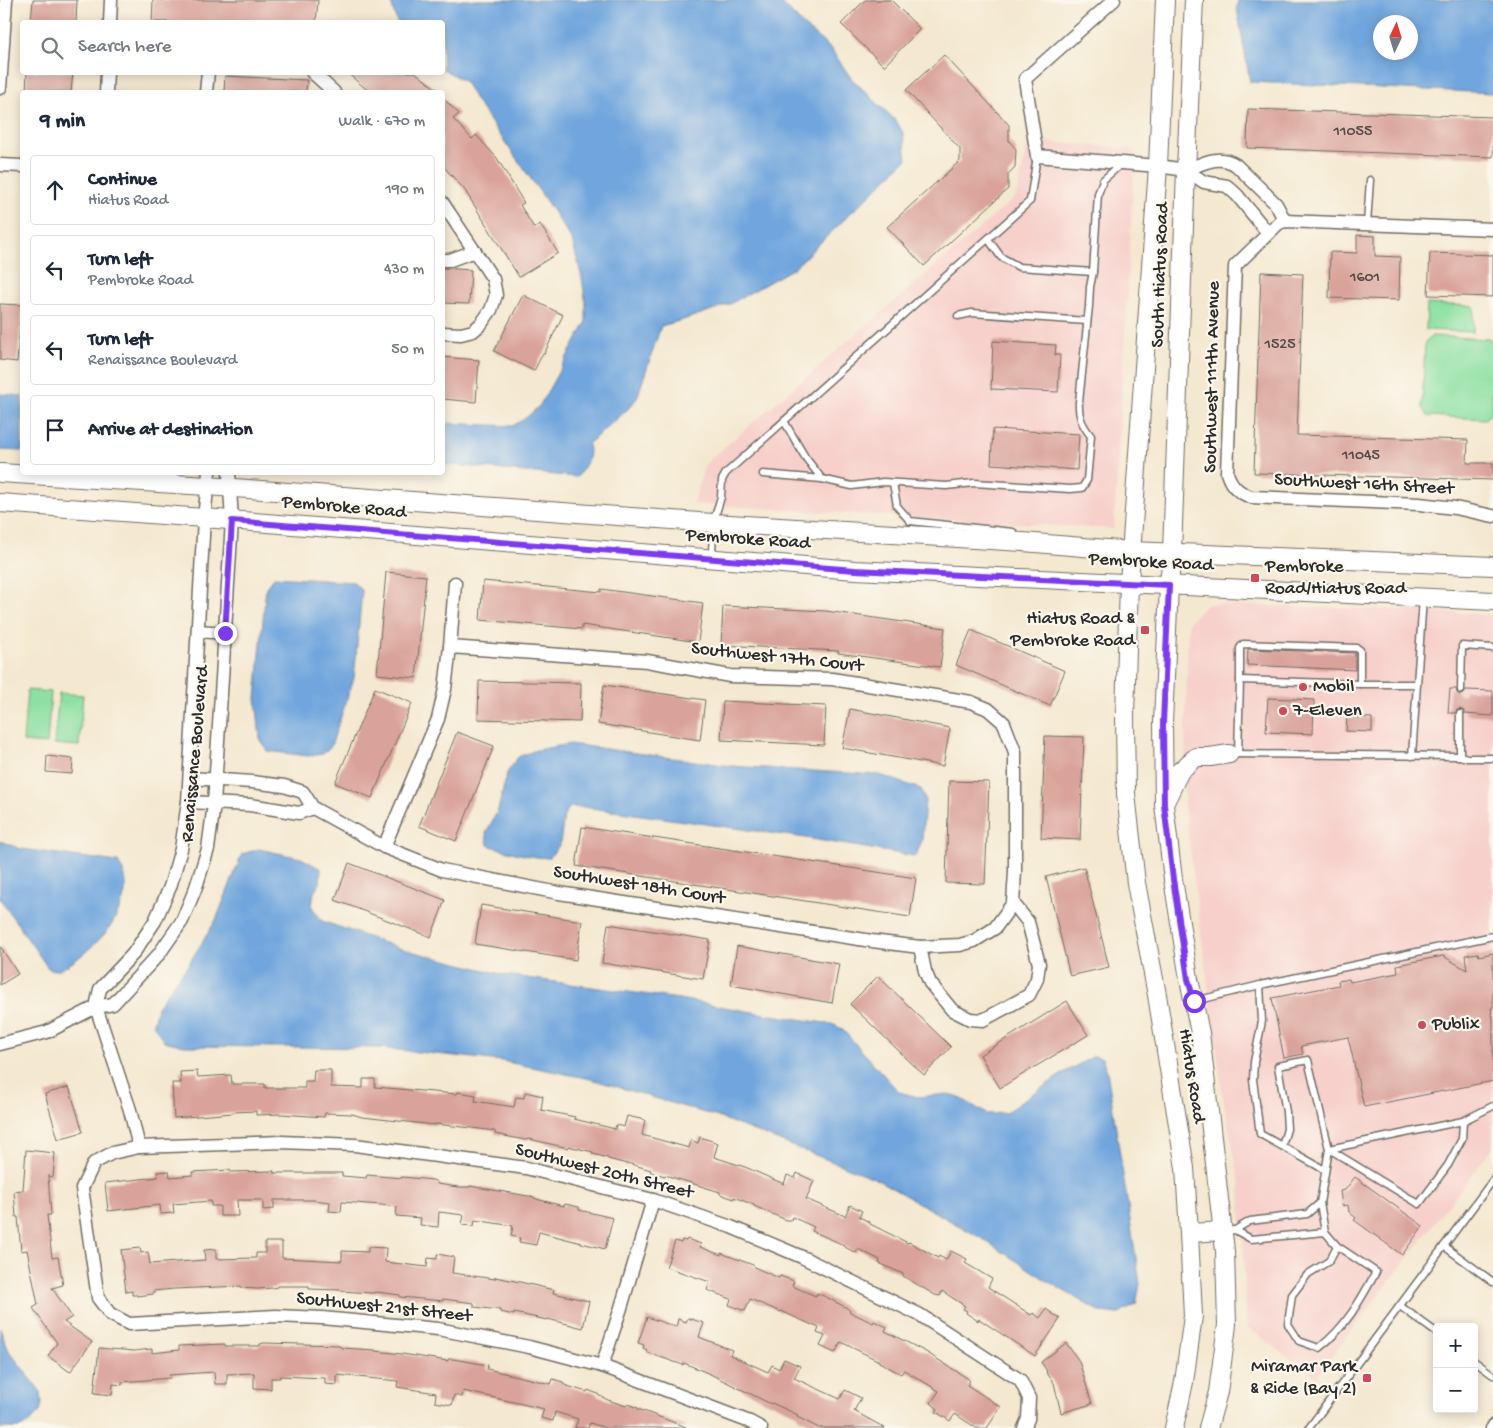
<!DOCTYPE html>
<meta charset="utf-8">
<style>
body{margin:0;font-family:"Gochi Hand",sans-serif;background:#f2f2f3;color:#1f2937}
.controls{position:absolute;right:15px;bottom:15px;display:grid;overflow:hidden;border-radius:5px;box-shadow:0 2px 12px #0003}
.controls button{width:45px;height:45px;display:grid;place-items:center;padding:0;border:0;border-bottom:1px solid #e0e1e3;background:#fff;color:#1f2937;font:25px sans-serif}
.compass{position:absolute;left:1373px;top:15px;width:45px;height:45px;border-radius:50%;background:#fff;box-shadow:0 2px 12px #0003;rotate:4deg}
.stop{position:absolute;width:15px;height:15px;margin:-11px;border:4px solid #7c3aed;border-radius:50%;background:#fff}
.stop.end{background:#7c3aed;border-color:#fff;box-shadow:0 1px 5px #0008}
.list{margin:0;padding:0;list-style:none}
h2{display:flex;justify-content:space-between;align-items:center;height:65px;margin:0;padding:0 20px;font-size:21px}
h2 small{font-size:16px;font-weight:400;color:#747a83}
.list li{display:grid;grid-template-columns:32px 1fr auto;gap:15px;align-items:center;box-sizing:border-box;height:70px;margin:0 10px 10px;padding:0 10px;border:1px solid #e0e1e3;border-radius:5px}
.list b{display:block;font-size:19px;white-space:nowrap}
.list p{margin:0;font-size:16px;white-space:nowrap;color:#747a83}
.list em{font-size:16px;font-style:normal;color:#747a83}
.icon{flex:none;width:28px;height:28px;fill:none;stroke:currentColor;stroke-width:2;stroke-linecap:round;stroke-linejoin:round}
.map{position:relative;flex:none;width:1493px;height:1428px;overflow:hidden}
.search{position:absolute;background:#fff;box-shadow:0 2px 12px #0003;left:20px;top:20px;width:425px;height:55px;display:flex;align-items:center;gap:12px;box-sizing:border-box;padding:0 18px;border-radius:5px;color:#747a83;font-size:19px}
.panel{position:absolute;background:#fff;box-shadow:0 2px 12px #0003;left:20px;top:90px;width:425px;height:385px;border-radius:5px}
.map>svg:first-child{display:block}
.built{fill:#f7d0cb}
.green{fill:#8ce0a2;stroke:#5c8666}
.water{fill:#6fa5dd;stroke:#4d6884;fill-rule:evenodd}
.building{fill:#d9a29a}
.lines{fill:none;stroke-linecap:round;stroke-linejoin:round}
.service-casing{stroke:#716d65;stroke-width:9}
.minor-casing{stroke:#716d65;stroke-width:15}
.secondary-casing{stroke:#716d65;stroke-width:20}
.service{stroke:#fff;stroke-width:6}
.minor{stroke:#fff;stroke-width:12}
.secondary{stroke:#fff;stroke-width:18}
.route{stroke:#7c3aed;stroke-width:6}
.poi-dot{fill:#d1495b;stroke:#fbf7ec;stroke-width:2}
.labels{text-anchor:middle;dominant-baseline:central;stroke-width:4.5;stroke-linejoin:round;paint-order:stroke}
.number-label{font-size:16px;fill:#564947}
.street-label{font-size:19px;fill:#2b2b2b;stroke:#fbf7ec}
.poi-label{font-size:19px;fill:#2b2b2b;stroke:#fbf7ec;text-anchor:start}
</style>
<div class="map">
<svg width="1493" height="1428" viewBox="0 0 1493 1428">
<rect width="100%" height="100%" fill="#fbf7ec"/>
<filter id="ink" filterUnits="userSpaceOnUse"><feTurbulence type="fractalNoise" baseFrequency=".02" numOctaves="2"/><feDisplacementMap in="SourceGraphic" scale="10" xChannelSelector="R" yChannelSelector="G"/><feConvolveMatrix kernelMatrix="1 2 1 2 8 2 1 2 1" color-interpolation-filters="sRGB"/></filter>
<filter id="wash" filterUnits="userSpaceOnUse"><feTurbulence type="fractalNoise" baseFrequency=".0096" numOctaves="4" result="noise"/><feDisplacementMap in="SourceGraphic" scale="20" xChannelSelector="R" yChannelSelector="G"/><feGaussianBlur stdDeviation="1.12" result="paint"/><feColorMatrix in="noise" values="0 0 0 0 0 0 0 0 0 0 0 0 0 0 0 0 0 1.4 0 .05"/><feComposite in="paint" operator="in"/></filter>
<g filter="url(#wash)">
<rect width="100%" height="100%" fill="#f4e8d0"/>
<g class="built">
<polygon points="1048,142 1135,149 1114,529 693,504 705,464 1016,197 1028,144"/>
<polygon points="1207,604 1405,610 1493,615 1493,1147 1316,1377 1247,1327 1240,1185 1223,1098 1184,804 1188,623"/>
</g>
<g class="green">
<polygon points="1427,304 1474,306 1473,332 1426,330"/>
<polygon points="1432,336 1491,339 1493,342 1492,412 1485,419 1428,416 1422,408 1425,342"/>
<polygon points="27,690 51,692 47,744 23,742"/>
<polygon points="59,693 83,695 79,746 54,744"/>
</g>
<g class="water">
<path d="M 392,0 L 779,0 L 803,25 L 831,49 L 851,78 L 896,121 L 903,133 L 907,159 L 794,268 L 730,304 L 683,320 L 661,326 L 637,398 L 628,409 L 588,444 C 591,459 586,465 577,477 L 443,464 L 443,423 L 513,426 L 527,417 L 540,405 L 586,323 L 586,305 L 582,278 L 572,240 L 545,199 L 476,101 L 465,82 L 443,69 L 442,22 L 397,22 L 392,6 Z"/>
<path d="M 1238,0 L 1493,0 L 1493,93 L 1250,82 L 1237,8 ZM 1380,22 L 1410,22 L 1410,52 L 1380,52 Z"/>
<polygon points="0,394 22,396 22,451 0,450"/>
<polygon points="274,577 354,582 362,591 354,678 331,746 323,754 308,756 267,751 260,738 256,698 266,587"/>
<path d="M 570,744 L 731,766 L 880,775 L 921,789 L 925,800 L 922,840 L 916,856 L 901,854 L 806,838 L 584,807 L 570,807 L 564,815 L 560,844 L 549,858 C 528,857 509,852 488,845 L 486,833 L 498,810 L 507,773 L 518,757 L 536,750 Z"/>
<path d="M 0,841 L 21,849 L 118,862 C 122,869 126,876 126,884 C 126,897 116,919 108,930 C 99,941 69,969 56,970 C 54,970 50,969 48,968 L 0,899 Z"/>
<polygon points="259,849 301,858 321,869 320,882 314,892 312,907 322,921 402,949 505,975 679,999 764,1014 832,1024 842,1029 899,1092 918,1097 948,1094 962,1099 987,1114 1005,1113 1065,1072 1094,1056 1102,1058 1107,1071 1140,1284 1136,1304 1119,1314 1100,1312 1057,1287 981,1238 874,1178 718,1117 591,1079 502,1061 380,1048 184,1046 164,1041 153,1024 157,1007 188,965 216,920 242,854"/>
<polygon points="0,1328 9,1351 41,1392 42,1403 40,1412 25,1426 17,1428 0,1428"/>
</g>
<g id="blocks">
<g class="building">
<polygon points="33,0 77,0 76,22 31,22"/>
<polygon points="153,0 318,0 316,22 152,22"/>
<polygon points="865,0 891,0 920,29 884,66 841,24"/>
<polygon points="944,55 1009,125 1009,141 1016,149 1015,167 1008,174 1008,189 924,266 887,227 960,161 960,149 906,90"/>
<polygon points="27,72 73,72 71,92 26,92"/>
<polygon points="346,72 415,72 440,92 370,92"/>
<polygon points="225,76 307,80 306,92 224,92"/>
<polygon points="442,97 459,114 453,119 472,139 476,135 497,158 524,203 520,205 534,228 540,224 558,253 519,277 464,189 442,165"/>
<polygon points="1248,109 1493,117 1493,157 1247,148"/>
<polygon points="1357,235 1375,236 1375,256 1400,257 1399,300 1329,298 1330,252 1357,253"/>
<polygon points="1430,253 1493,255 1493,297 1428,295"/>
<polygon points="442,268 471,270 469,304 442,303"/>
<polygon points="1261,272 1303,274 1297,435 1468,440 1467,463 1493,463 1493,480 1254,473"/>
<polygon points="523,295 563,315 544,354 543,353 534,371 494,351"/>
<polygon points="0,304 22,305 22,328 20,328 17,362 0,360"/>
<polygon points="993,341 1056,345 1055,355 1060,355 1058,392 991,389"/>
<polygon points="442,357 479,360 476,402 442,399"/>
<polygon points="993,429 1079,434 1077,470 991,464"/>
<polygon points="386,572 426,576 416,678 377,674"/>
<polygon points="483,581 601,592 601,589 703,603 698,642 582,625 582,629 480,620"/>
<polygon points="723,606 826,611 945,628 940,667 838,653 839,651 721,645"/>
<polygon points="971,630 1065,671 1050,706 956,665"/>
<polygon points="1248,649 1355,653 1355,670 1247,665"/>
<polygon points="479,681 581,683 580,722 478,719"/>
<polygon points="604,685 705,700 700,740 598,724"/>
<polygon points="375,688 412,703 372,798 335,783"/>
<polygon points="1450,689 1456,689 1457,693 1460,695 1464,694 1466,690 1493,691 1493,716 1465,714 1464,711 1460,709 1457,710 1455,713 1448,713"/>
<polygon points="1268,698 1314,700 1313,734 1266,732"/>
<polygon points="723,701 826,706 824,745 721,740"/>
<polygon points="850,709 950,728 943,766 842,748"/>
<polygon points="1347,717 1372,718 1372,732 1346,731"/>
<polygon points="457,732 494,746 456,841 419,826"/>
<polygon points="1045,736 1084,737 1080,840 1041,838"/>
<polygon points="47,756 73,759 72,774 46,772"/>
<polygon points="949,781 989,782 985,884 946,883"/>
<polygon points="582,827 916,878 910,917 576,866"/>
<polygon points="349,863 445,900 431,937 335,900"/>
<polygon points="1084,867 1109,967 1070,976 1046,877"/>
<polygon points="481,905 582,921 576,960 475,944"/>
<polygon points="608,924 710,940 703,979 602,963"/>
<polygon points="0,946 18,974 0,985"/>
<polygon points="737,946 839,964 832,1003 731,985"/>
<polygon points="1478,953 1479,956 1493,953 1493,1008 1491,1008 1493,1019 1493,1081 1364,1107 1348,1037 1301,1046 1303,1054 1284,1058 1272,998 1339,985 1338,981 1349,979 1350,982 1398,973 1397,965 1443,956 1467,970 1465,955"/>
<polygon points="878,976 951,1047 924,1075 850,1004"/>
<polygon points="1067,1001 1088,1035 1000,1088 980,1055"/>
<polygon points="314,1070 331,1070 331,1087 363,1088 363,1079 375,1079 375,1087 457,1094 458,1092 476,1095 475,1101 514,1107 516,1097 524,1098 525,1092 543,1096 541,1110 575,1117 574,1119 615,1129 616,1125 624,1127 627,1116 645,1120 642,1135 689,1148 691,1140 698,1143 700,1137 718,1143 714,1157 745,1167 784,1184 787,1175 795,1178 797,1173 814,1181 806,1199 845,1216 850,1205 862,1211 859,1217 870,1222 870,1224 908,1243 909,1242 938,1258 939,1256 946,1260 951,1251 967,1259 965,1263 992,1279 988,1287 1031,1315 1033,1313 1040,1318 1046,1309 1060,1319 1035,1356 979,1319 978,1321 966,1313 967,1311 963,1309 965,1306 942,1291 940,1296 935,1295 903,1276 903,1274 879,1263 880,1260 858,1249 856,1253 843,1246 844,1245 812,1231 814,1227 792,1217 791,1220 786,1220 754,1206 754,1205 734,1197 734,1199 720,1194 720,1192 665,1175 665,1176 650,1172 651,1170 627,1163 627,1164 608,1159 608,1158 593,1154 593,1152 568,1146 568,1148 529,1139 525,1140 495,1134 495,1131 472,1128 435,1124 435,1125 362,1117 352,1114 325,1113 324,1117 281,1114 256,1115 256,1111 233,1112 233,1113 174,1118 172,1083 181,1083 180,1072 197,1071 198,1077 231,1075 232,1084 265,1084 265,1088 305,1088 305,1081 313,1081"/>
<polygon points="69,1087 83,1132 58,1139 45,1094"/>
<polygon points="26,1150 55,1153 53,1177 48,1176 51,1215 47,1215 52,1258 58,1257 63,1285 52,1288 72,1317 64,1322 92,1342 70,1372 48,1356 57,1343 33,1308 38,1305 27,1250 21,1251 18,1217 16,1217 14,1191 23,1190"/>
<polygon points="230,1170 230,1172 274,1171 274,1173 342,1173 342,1176 366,1178 367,1175 402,1178 402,1177 433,1180 437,1182 437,1184 458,1187 470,1187 470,1186 534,1197 534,1198 540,1200 564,1206 565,1204 579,1207 579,1210 613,1218 605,1249 539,1232 536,1245 519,1242 520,1238 511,1236 513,1226 475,1220 474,1226 462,1225 464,1215 439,1212 438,1227 420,1225 421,1218 396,1216 397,1207 381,1205 342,1202 341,1212 329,1211 330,1202 313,1200 274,1200 274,1209 263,1210 263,1200 237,1200 238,1216 220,1216 220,1206 211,1206 211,1201 173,1204 174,1213 161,1214 160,1205 108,1211 105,1183 158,1177 157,1172 169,1171 170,1177 193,1175 192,1172"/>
<polygon points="1355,1177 1423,1226 1402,1255 1354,1220 1356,1218 1349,1212 1348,1205 1342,1206 1340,1191 1345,1190"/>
<polygon points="687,1239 701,1244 700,1247 721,1255 721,1253 753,1265 756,1268 779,1278 780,1276 794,1281 792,1286 816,1296 817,1293 828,1298 847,1308 850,1311 850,1312 873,1323 874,1321 887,1327 885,1331 926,1352 967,1378 970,1381 967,1385 1001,1407 987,1428 976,1428 955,1414 950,1421 936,1412 938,1409 931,1403 939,1391 904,1370 901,1374 879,1362 879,1361 841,1342 835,1353 820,1346 825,1336 817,1333 819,1328 781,1311 781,1312 750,1299 745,1311 729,1305 731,1299 707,1290 710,1282 666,1267 675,1241 681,1243 682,1240 686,1241"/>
<polygon points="265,1242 282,1242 282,1258 342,1261 342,1251 368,1252 368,1247 386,1248 385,1262 427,1267 428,1258 437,1259 437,1254 454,1257 452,1273 495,1279 495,1277 520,1282 554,1290 553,1293 589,1301 583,1328 548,1319 547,1320 514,1313 514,1315 500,1312 500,1310 474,1307 474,1303 443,1299 443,1301 400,1297 400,1295 377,1292 372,1293 341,1291 341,1290 309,1289 309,1286 277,1286 277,1287 273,1288 257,1289 241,1288 241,1286 174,1289 153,1291 153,1294 137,1296 137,1295 132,1295 132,1291 126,1292 121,1250 140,1248 141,1253 148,1252 150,1264 205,1260 204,1250 216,1249 216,1259 256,1258 256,1253 265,1253"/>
<polygon points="647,1317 676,1327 678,1319 686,1322 688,1318 704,1323 699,1337 732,1350 730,1355 768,1372 772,1365 779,1369 784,1359 800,1366 794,1378 840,1399 845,1390 861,1398 854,1411 885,1428 819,1428 797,1417 798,1415 772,1403 771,1404 710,1374 684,1363 683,1365 646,1352 647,1350 643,1348 644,1345 638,1343"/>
<polygon points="264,1343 338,1345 338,1346 343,1348 375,1350 375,1351 402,1354 448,1361 448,1359 453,1359 488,1365 487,1369 551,1384 553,1379 563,1382 563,1384 567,1386 587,1392 588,1390 598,1394 598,1395 608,1400 626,1406 627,1404 638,1408 638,1409 686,1427 685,1428 606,1428 590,1423 588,1428 575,1428 578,1419 555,1412 553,1421 541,1418 544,1409 509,1401 463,1391 462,1397 454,1395 452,1405 435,1402 436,1393 397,1387 398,1381 337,1375 337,1385 325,1384 325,1378 280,1376 280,1378 271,1378 271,1389 254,1388 254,1373 227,1374 227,1384 215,1384 214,1372 169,1375 170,1378 122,1382 122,1385 113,1384 112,1395 94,1393 99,1348 134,1351 152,1349 152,1353 179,1350 179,1346 225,1344 225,1346 260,1346 260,1344"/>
<polygon points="1066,1343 1079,1361 1092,1404 1061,1413 1054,1383 1046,1372 1047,1371 1041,1362"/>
</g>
</g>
</g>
<g filter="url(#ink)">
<use href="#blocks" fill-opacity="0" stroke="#716d65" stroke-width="1"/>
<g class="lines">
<g class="service-casing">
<g id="service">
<polyline points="1367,224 1370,180"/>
<polyline points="988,239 1001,257 1019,267 1093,272"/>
<polyline points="958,316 972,313 1087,321"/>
<polyline points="784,421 805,457 822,479"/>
<path d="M 763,474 L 822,479 L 852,486 L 883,482 L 946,486 L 974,483 L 1070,489 L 1082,488 L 1087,480 L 1091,436 C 1082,425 1078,416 1079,402 L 1089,306 L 1090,287 L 1093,272 L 1098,194 L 1103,180 L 1121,164"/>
<polyline points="893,483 897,506 910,521 1013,532 1018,538"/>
<polyline points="712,558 713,523 721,497 722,480 726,473 1030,201 1037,156"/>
<polyline points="1240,680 1240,648 1243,644 1357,648 1360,650 1360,684"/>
<polyline points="1461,690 1462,646 1493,648"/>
<polyline points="1230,754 1460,756 1467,758 1493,758"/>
<polyline points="1238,754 1240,680 1360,684 1417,684"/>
<polyline points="1412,756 1423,598"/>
<polyline points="1460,756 1460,714"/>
<polyline points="1260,985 1262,1021 1254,1062 1253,1080 1260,1134 1325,1170"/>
<polyline points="1195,1001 1260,985 1493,936"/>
<polygon points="1463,1121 1462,1139 1448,1165 1419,1204 1329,1149"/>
<polyline points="1463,1121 1493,1106"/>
<path d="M 1282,1146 L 1287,1129 L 1286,1112 L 1278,1066 L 1308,1060 L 1329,1149 L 1320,1203 L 1325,1232 L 1337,1246 L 1376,1272 C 1360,1301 1346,1327 1319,1348 L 1299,1341 L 1288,1324 L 1292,1295 L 1308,1274 L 1329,1261 L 1337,1246"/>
<polyline points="1235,1230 1250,1221 1307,1214 1320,1203"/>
<polyline points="1224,1231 1235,1230 1251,1239 1325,1232"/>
<polyline points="1444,1246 1493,1282"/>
<polyline points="1400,1306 1437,1333"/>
<polyline points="1474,1361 1493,1375"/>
<polyline points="1309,1428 1493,1180"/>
<polyline points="1489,1428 1493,1422"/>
</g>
</g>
<g class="minor-casing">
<g id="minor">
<polyline points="1114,0 1025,79 1037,156 1158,166 1186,170 1204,182 1227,186 1237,195 1268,233"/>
<polyline points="110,22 111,0"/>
<polyline points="312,72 334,92"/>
<polyline points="0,88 6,0"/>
<polyline points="106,92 107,72"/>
<polyline points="206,92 208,72"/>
<polyline points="0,165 22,166"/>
<path d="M 1186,170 C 1204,163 1218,154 1236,165 L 1276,204 L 1285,221"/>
<polyline points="442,202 493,279 496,295 491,310 481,324 473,331 461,334 442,333"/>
<path d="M 1493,229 L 1285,221 L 1279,223 L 1235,266 L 1227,473 C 1231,486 1238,492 1251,497 L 1419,504 L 1455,508 L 1493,516"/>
<polyline points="442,260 450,260 475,251"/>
<polyline points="198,631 225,633"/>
<polyline points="190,778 252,782 284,786 303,792 313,808 384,847 442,870 559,893 872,941 920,947 960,945 974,941 995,928 1013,903 1015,872 1015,752 1004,723 988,709 971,702 832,679 730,676 647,661 450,647"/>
<polyline points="188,802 250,805 299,813 313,808"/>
<polyline points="384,847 438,719 445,689 450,647 455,583"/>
<polyline points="920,947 925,971 930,983 952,1010 970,1019 983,1020 1029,995 1037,979 1039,964 1028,922 1013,903"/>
<polyline points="96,1007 100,989 133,954 155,921 170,887 181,849 188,802 204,518 209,472"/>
<polyline points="96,1007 130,1110 139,1147"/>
<polyline points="0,1044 47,1032 96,1007 113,1004 159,954 182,921 196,887 208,849 214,804 232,521 229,472"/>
<polyline points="602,1366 620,1311 653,1200"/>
<polyline points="761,1428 750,1422 602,1366 529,1347 438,1329 322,1318 276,1316 129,1324 110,1314 98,1298 82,1188 94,1163 112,1153 139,1147 281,1142 355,1145 526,1168 653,1200 731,1227 802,1257 920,1315 1020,1380 1029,1398 1028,1419 1024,1428"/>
</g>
</g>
<g class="secondary-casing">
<g id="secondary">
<polyline points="1165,0 1158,166 1129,583 1125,715 1126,794 1136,883 1157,995 1185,1168 1189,1233 1193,1316 1184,1382 1174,1428"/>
<polyline points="1194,0 1186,170 1172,552 1169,585 1163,723 1164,805 1173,879 1189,979 1200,1033 1225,1251 1227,1325 1218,1392 1208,1428"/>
<polyline points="0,473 207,486 713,523 1023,542 1131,551 1493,566"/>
<polyline points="0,503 204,518 855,570 1493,601"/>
<polyline points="1165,802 1180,771 1196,757 1210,757 1229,754"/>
<polyline points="1189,1233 1223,1231"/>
</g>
</g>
<use href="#service" class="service"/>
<use href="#minor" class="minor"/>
<use href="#secondary" class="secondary"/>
</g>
</g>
<g class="lines" filter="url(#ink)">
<polyline class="route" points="225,633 232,521 855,570 1169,585 1163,723 1164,805 1173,879 1188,979 1194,1001"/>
</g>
<g class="poi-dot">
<rect x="1250" y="573" width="10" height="10" rx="2.5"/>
<rect x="1140" y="625" width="10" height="10" rx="2.5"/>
<circle cx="1303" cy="687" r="5"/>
<circle cx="1283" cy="711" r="5"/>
<circle cx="1422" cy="1025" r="5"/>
<rect x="1362" y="1373" width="10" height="10" rx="2.5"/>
</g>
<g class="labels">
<g class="number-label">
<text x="1353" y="132">11055</text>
<text x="1365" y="278">1601</text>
<text x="1280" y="345">1525</text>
<text x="1361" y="456">11045</text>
</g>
<g class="street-label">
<text transform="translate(1161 275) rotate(-88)">South Hiatus Road</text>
<text transform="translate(1213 377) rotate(-89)">Southwest 111th Avenue</text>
<text transform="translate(1364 485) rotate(3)">Southwest 16th Street</text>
<text transform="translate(344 508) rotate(5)">Pembroke Road</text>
<text transform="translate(748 540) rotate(4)">Pembroke Road</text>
<text transform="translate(1151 563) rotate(3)">Pembroke Road</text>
<text transform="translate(777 658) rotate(6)">Southwest 17th Court</text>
<text transform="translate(196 754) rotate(-85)">Renaissance Boulevard</text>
<text transform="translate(639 886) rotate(9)">Southwest 18th Court</text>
<text transform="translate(1191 1076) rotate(81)">Hiatus Road</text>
<text transform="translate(604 1172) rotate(14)">Southwest 20th Street</text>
<text transform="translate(384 1308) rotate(6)">Southwest 21st Street</text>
</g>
<g class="poi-label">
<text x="1265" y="567">Pembroke<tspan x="1265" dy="22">Road/Hiatus Road</tspan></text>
<text x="1135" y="619" text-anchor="end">Hiatus Road &amp;<tspan x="1135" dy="22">Pembroke Road</tspan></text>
<text x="1313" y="687">Mobil</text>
<text x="1293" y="711">7-Eleven</text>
<text x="1432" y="1025">Publix</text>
<text x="1357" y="1367" text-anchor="end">Miramar Park<tspan x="1357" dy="22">&amp; Ride (Bay 2)</tspan></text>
</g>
</g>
</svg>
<div class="controls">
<button>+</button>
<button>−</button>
</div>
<svg class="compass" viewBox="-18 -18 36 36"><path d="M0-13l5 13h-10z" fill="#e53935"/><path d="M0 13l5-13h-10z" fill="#747a83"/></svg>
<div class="stop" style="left:1194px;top:1001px"></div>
<div class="stop end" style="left:225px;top:633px"></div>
<div class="search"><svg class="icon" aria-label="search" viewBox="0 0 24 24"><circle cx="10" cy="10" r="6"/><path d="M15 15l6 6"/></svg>Search here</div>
<section class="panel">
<h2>9 min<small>Walk · 670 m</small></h2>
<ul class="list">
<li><svg class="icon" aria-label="ahead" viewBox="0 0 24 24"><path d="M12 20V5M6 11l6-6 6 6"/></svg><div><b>Continue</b><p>Hiatus Road</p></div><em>190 m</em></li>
<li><svg class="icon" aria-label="left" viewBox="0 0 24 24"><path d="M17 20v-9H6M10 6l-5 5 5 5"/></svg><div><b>Turn left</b><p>Pembroke Road</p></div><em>430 m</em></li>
<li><svg class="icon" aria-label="left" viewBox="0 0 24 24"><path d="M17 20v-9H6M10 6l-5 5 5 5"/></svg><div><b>Turn left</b><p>Renaissance Boulevard</p></div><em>50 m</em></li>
<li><svg class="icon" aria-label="arrive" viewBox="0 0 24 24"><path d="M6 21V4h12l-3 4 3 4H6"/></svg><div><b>Arrive at destination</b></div></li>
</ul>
</section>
</div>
